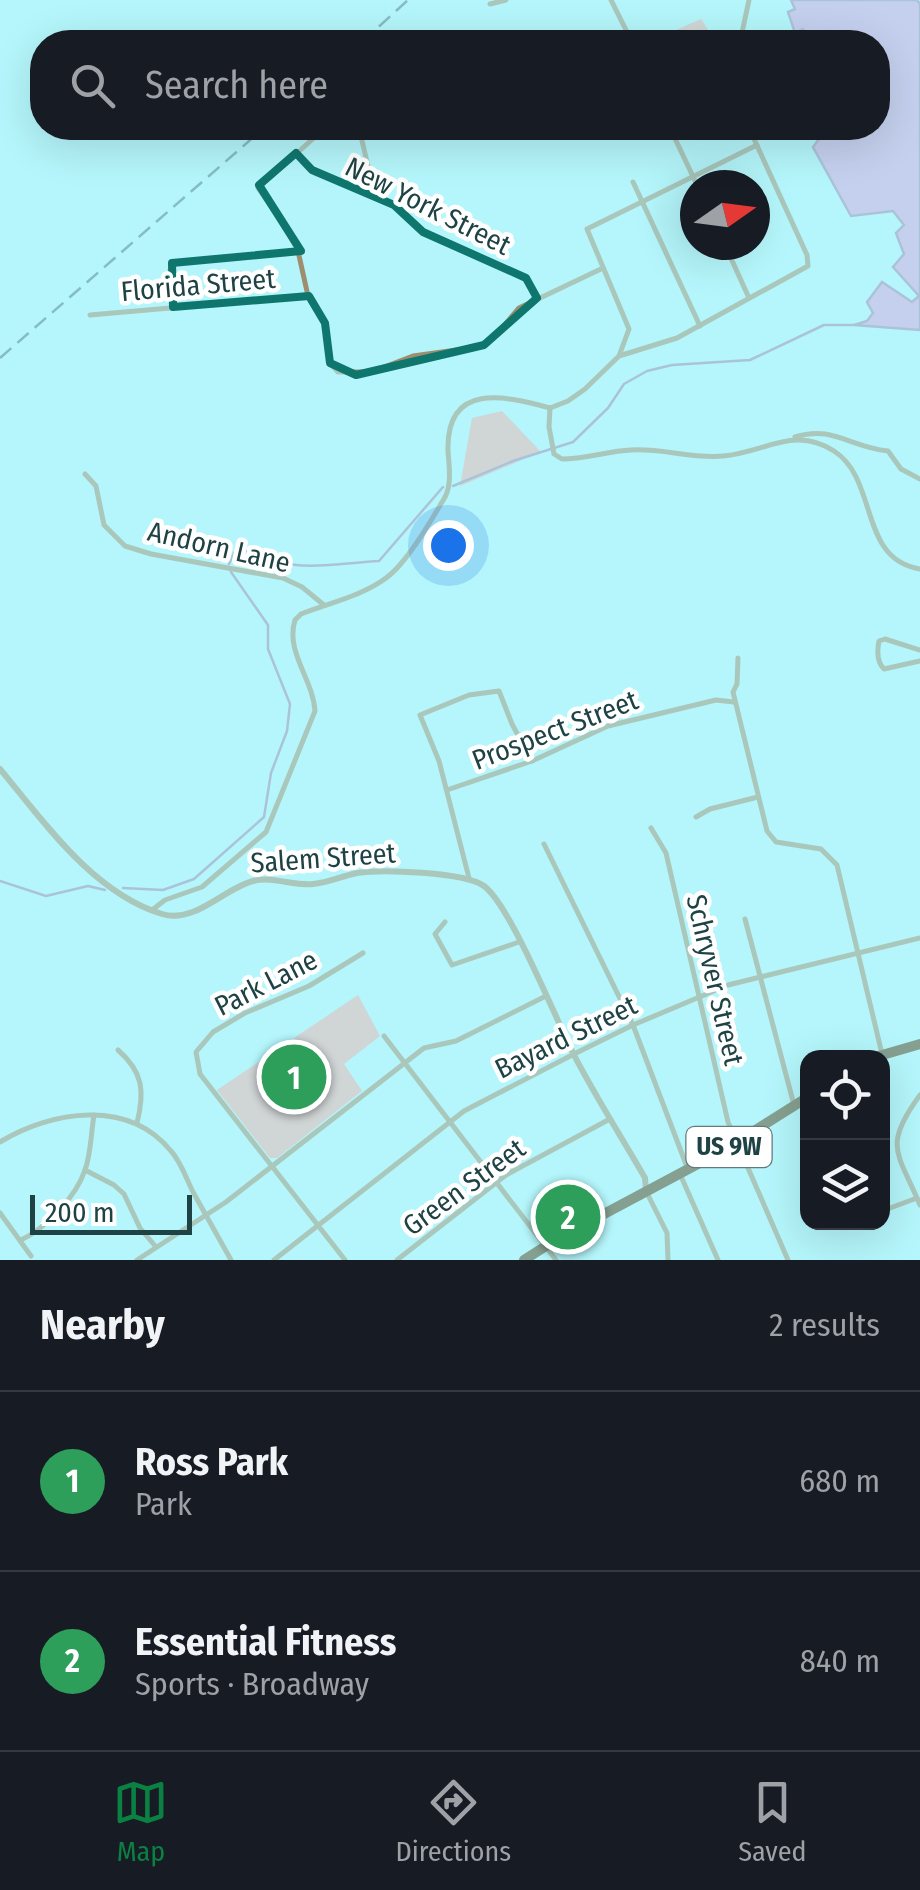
<!DOCTYPE html>
<meta charset="utf-8">
<style>
body{margin:0;font-family:"Fira Sans Condensed",sans-serif;background:#20242c;color:#f1f3f6}
.controls{position:absolute;right:30px;bottom:30px;display:grid;overflow:hidden;border-radius:20px;box-shadow:0 10px 40px #0002}
.controls button{width:90px;height:90px;display:grid;place-items:center;padding:0;border:0;border-bottom:2px solid #363941;background:#171b24;color:#f1f3f6;font:50px sans-serif}
.compass{position:absolute;left:680px;top:170px;width:90px;height:90px;border-radius:50%;background:#171b24;box-shadow:0 10px 40px #0002;rotate:76deg}
.scale{position:absolute;left:30px;bottom:25px;width:162px;box-sizing:border-box;padding-left:10px;border:5px solid #1f4245;border-top:0;font-size:28px;line-height:35px;white-space:nowrap;color:#1f4245;-webkit-text-stroke:8px #fff;paint-order:stroke}
.you{position:absolute;left:448px;top:545px;width:35px;height:35px;margin:-25px;border:8px solid #fff;border-radius:50%;background:#1a73e8;box-shadow:0 0 0 15px #1a73e833}
.badge{display:grid;place-items:center;width:65px;height:65px;border-radius:50%;background:#0b8043;color:#fff;font-size:32px;font-weight:700}
.pin{position:absolute;translate:-50% -50%;border:5px solid #fff;box-shadow:0 2px 10px #0006}
.list{margin:0;padding:0;list-style:none}
h2{display:flex;justify-content:space-between;align-items:center;height:130px;margin:0;padding:0 40px;font-size:42px}
h2 small{font-size:32px;font-weight:400;color:#9ea1a6}
.list li{display:grid;grid-template-columns:65px 1fr auto;gap:30px;align-items:center;box-sizing:border-box;height:180px;padding:0 40px;border-top:2px solid #363941}
.list b{display:block;font-size:38px;white-space:nowrap}
.list p{margin:0;font-size:32px;white-space:nowrap;color:#9ea1a6}
.list em{font-size:32px;font-style:normal;color:#9ea1a6}
.icon{flex:none;width:55px;height:55px;fill:none;stroke:currentColor;stroke-width:2;stroke-linecap:round;stroke-linejoin:round}
.map{position:relative;flex:none;width:920px;height:1260px;overflow:hidden}
.search{position:absolute;background:#171b24;box-shadow:0 10px 40px #0002;left:30px;right:30px;top:30px;height:110px;display:flex;align-items:center;gap:25px;box-sizing:border-box;padding:0 35px;border-radius:40px;color:#9ea1a6;font-size:38px}
.sheet{height:490px;background:#171b24}
nav{display:flex;justify-content:space-around;align-items:center;box-sizing:border-box;height:140px;border-top:2px solid #363941;background:#171b24;font-size:28px;color:#9ea1a6}
nav a{display:grid;justify-items:center;gap:5px}
nav .on{color:#0b8043}
.map>svg:first-child{display:block}
.green{fill:#f2ada9}
.water{fill:#d8a3de;stroke:#a086b0;stroke-width:2.5}
.lines{fill:none;stroke-linecap:round;stroke-linejoin:round}
.stream{stroke:#a086b0;stroke-width:2.5}
.minor{stroke:#9d8e70;stroke-width:5}
.tertiary{stroke:#9d8e70;stroke-width:6}
.trunk{stroke:#4d390e;stroke-width:10}
.rail{stroke:#4c787c;stroke-width:2.5;stroke-dasharray:15 8;stroke-linecap:butt}
.marked{fill:none;stroke:#0f766e;stroke-width:8;stroke-linejoin:round}
.labels{text-anchor:middle;dominant-baseline:central;stroke-width:9;stroke-linejoin:round;paint-order:stroke}
.shield{fill:#fff;stroke:#627b7d;stroke-width:2.5}
.shield-label{font-size:25px;font-weight:bold;fill:#1f4245}
.street-label{font-size:28px;fill:#1f4245;stroke:#fff}
</style>
<div class="map">
<svg width="920" height="1260" viewBox="0 0 920 1260">
<rect width="100%" height="100%" fill="#b4f5fb"/>
<g class="green">
<polygon points="701,19 716,42 649,42"/>
<polygon points="502,411 541,452 460,486 472,418"/>
<polygon points="358,995 380,1036 344,1064 362,1091 277,1158 270,1158 217,1090"/>
</g>
<polygon class="water" points="791,0 917,0 920,4 920,330 854,325 867,321 873,313 867,302 882,282 912,302 919,296 893,267 904,254 896,233 904,225 893,211 851,216 813,147 827,128 878,128 878,42 809,42 803,29 795,33 788,12 795,9"/>
<g class="lines">
<g class="stream">
<polyline points="453,486 513,461 573,442 608,408 624,384 647,371 672,365 750,360 824,325 853,325"/>
<path d="M 229,564 L 234,553 C 259,544 273,562 296,565 C 323,568 353,562 379,561 L 443,487"/>
<polyline points="0,881 46,896 88,886 105,890"/>
<polyline points="123,888 163,890 194,879 264,817 271,773 287,731 290,704 268,649 268,625 231,572"/>
</g>
<g class="minor">
<polyline points="611,0 632,42"/>
<polyline points="490,4 506,0"/>
<polyline points="740,42 749,0"/>
<polyline points="325,128 258,188 284,225 298,251 308,296 325,323 330,363 338,372 371,372 413,356 478,347 495,336 519,308 603,268"/>
<polyline points="359,128 368,166 365,193"/>
<polyline points="670,128 697,185"/>
<polyline points="296,153 312,170 394,205 423,232 526,278 537,297"/>
<polyline points="633,182 700,326"/>
<polyline points="725,245 749,298"/>
<polyline points="173,307 170,270 172,263 298,251"/>
<polyline points="90,315 308,296"/>
<polyline points="619,356 629,329 587,229 757,145"/>
<path d="M 550,408 L 549,427 L 554,454 L 562,459 C 585,459 608,451 631,450 C 662,448 693,459 723,456 C 764,453 794,425 834,451 C 879,480 858,559 920,569"/>
<polyline points="550,408 568,401 585,389 619,356 677,338 808,266 807,255 749,128"/>
<path d="M 795,437 C 833,425 849,447 888,451 L 901,469 L 920,479"/>
<polyline points="85,474 96,486 104,525 125,546 151,554 283,578 302,587 324,605"/>
<path d="M 920,650 L 885,639 L 879,641 C 877,651 877,662 884,669 L 920,661"/>
<polyline points="738,658 737,684 733,692 767,831 776,842 821,849 837,865 882,1054"/>
<polyline points="447,790 532,761 608,726 716,700 734,702"/>
<polyline points="696,817 710,809 758,797"/>
<polyline points="651,828 666,853 728,1122 788,1260"/>
<polyline points="544,844 633,1025 687,1167"/>
<polyline points="469,878 439,761 420,715 469,695 499,691 512,724 532,761"/>
<path d="M 152,910 L 165,900 L 202,887 L 266,832 L 315,711 C 313,679 285,652 295,620 L 301,614 C 329,603 362,596 386,578 C 407,563 432,519 445,497 C 452,484 449,465 448,451 C 446,381 505,396 550,408"/>
<polyline points="745,919 794,1105"/>
<polyline points="445,922 435,934 452,965 519,942"/>
<polyline points="384,1036 556,1260"/>
<path d="M 118,1050 C 143,1072 145,1091 137,1123"/>
<path d="M 920,1095 C 882,1147 898,1152 920,1205"/>
<path d="M 0,1142 C 51,1111 128,1098 171,1151 C 181,1162 186,1178 193,1192 C 206,1215 218,1237 231,1260"/>
<polyline points="85,1170 114,1185 124,1194 140,1228 156,1247"/>
<polyline points="680,1174 718,1260"/>
<polyline points="647,1193 667,1233 668,1260"/>
<polyline points="882,1211 917,1198"/>
<polyline points="0,1213 31,1256"/>
<path d="M 21,1240 C 46,1228 76,1197 85,1170 C 91,1154 91,1133 94,1115"/>
<polyline points="137,1260 226,1202 424,1048 456,1041 544,997"/>
<polyline points="274,1260 464,1111 574,1054 633,1025 728,985 920,938"/>
<polyline points="345,1260 200,1074 196,1052 213,1032 245,1013 309,986 363,953"/>
<polyline points="397,1260 506,1175 608,1120"/>
</g>
<path class="tertiary" d="M 0,769 C 44,822 93,893 162,914 C 195,924 223,889 253,881 C 273,876 293,886 313,884 C 328,883 342,876 357,873 C 381,869 465,872 484,886 C 510,905 555,1017 573,1053 C 595,1096 621,1136 645,1178 L 646,1190"/>
<g class="trunk">
<polyline points="872,1058 920,1044"/>
<polyline points="524,1260 557,1239 724,1150 808,1097"/>
</g>
<g class="rail">
<polyline points="362,42 408,0"/>
<polyline points="0,358 264,128"/>
</g>
</g>
<path d="M0 0H920V1260H0ZM 296,153 L 312,170 L 394,205 L 423,232 L 526,278 L 537,298 L 484,345 L 356,375 L 330,363 L 325,323 L 309,296 L 173,307 L 172,263 L 301,251 L 259,185 Z" fill="#b4f5fb" fill-opacity=".55" fill-rule="evenodd"/>
<path class="marked" d="M 296,153 L 312,170 L 394,205 L 423,232 L 526,278 L 537,298 L 484,345 L 356,375 L 330,363 L 325,323 L 309,296 L 173,307 L 172,263 L 301,251 L 259,185 Z"/>
<g class="labels">
<rect class="shield" x="686.5" y="1127" width="85" height="40" rx="8"/>
<g class="shield-label">
<text x="729" y="1147">US 9W</text>
</g>
<g class="street-label">
<text transform="translate(428 206) rotate(27)">New York Street</text>
<text transform="translate(198 285) rotate(-5)">Florida Street</text>
<text transform="translate(219 547) rotate(13)">Andorn Lane</text>
<text transform="translate(555 730) rotate(-21)">Prospect Street</text>
<text transform="translate(323 858) rotate(-4)">Salem Street</text>
<text transform="translate(715 980) rotate(77)">Schryver Street</text>
<text transform="translate(266 983) rotate(-27)">Park Lane</text>
<text transform="translate(566 1037) rotate(-26)">Bayard Street</text>
<text transform="translate(464 1187) rotate(-36)">Green Street</text>
</g>
</g>
</svg>
<div class="controls">
<button><svg class="icon" aria-label="locate" viewBox="0 0 24 24"><circle cx="12" cy="12" r="6"/><path d="M12 2v4M12 18v4M2 12h4M18 12h4"/></svg></button>
<button><svg class="icon" aria-label="layers" viewBox="0 0 24 24"><path d="M12 4l9 5-9 5-9-5zM3 14l9 5 9-5"/></svg></button>
</div>
<svg class="compass" viewBox="-18 -18 36 36"><path d="M0-13l5 13h-10z" fill="#e53935"/><path d="M0 13l5-13h-10z" fill="#9ea1a6"/></svg>
<div class="scale">200 m</div>
<div class="you"></div>
<div class="pin badge" style="left:294px;top:1077px;background:#2e9e5b">1</div>
<div class="pin badge" style="left:568px;top:1217px;background:#2e9e5b">2</div>
<div class="search"><svg class="icon" aria-label="search" viewBox="0 0 24 24"><circle cx="10" cy="10" r="6"/><path d="M15 15l6 6"/></svg>Search here</div>
</div>
<section class="sheet">
<h2>Nearby<small>2 results</small></h2>
<ul class="list">
<li><span class="badge" style="background:#2e9e5b">1</span><div><b>Ross Park</b><p>Park</p></div><em>680 m</em></li>
<li><span class="badge" style="background:#2e9e5b">2</span><div><b>Essential Fitness</b><p>Sports · Broadway</p></div><em>840 m</em></li>
</ul>
</section>
<nav>
<a class="on"><svg class="icon" aria-label="map" viewBox="0 0 24 24"><path d="M3 6l6-2 6 2 6-2v14l-6 2-6-2-6 2zM9 4v14M15 6v14"/></svg>Map</a>
<a><svg class="icon" aria-label="directions" viewBox="0 0 24 24"><path d="M12 3l9 9-9 9-9-9zM9 14v-3h6M13 9l2 2-2 2"/></svg>Directions</a>
<a><svg class="icon" aria-label="saved" viewBox="0 0 24 24"><path d="M7 4h10v16l-5-4-5 4z"/></svg>Saved</a>
</nav>
